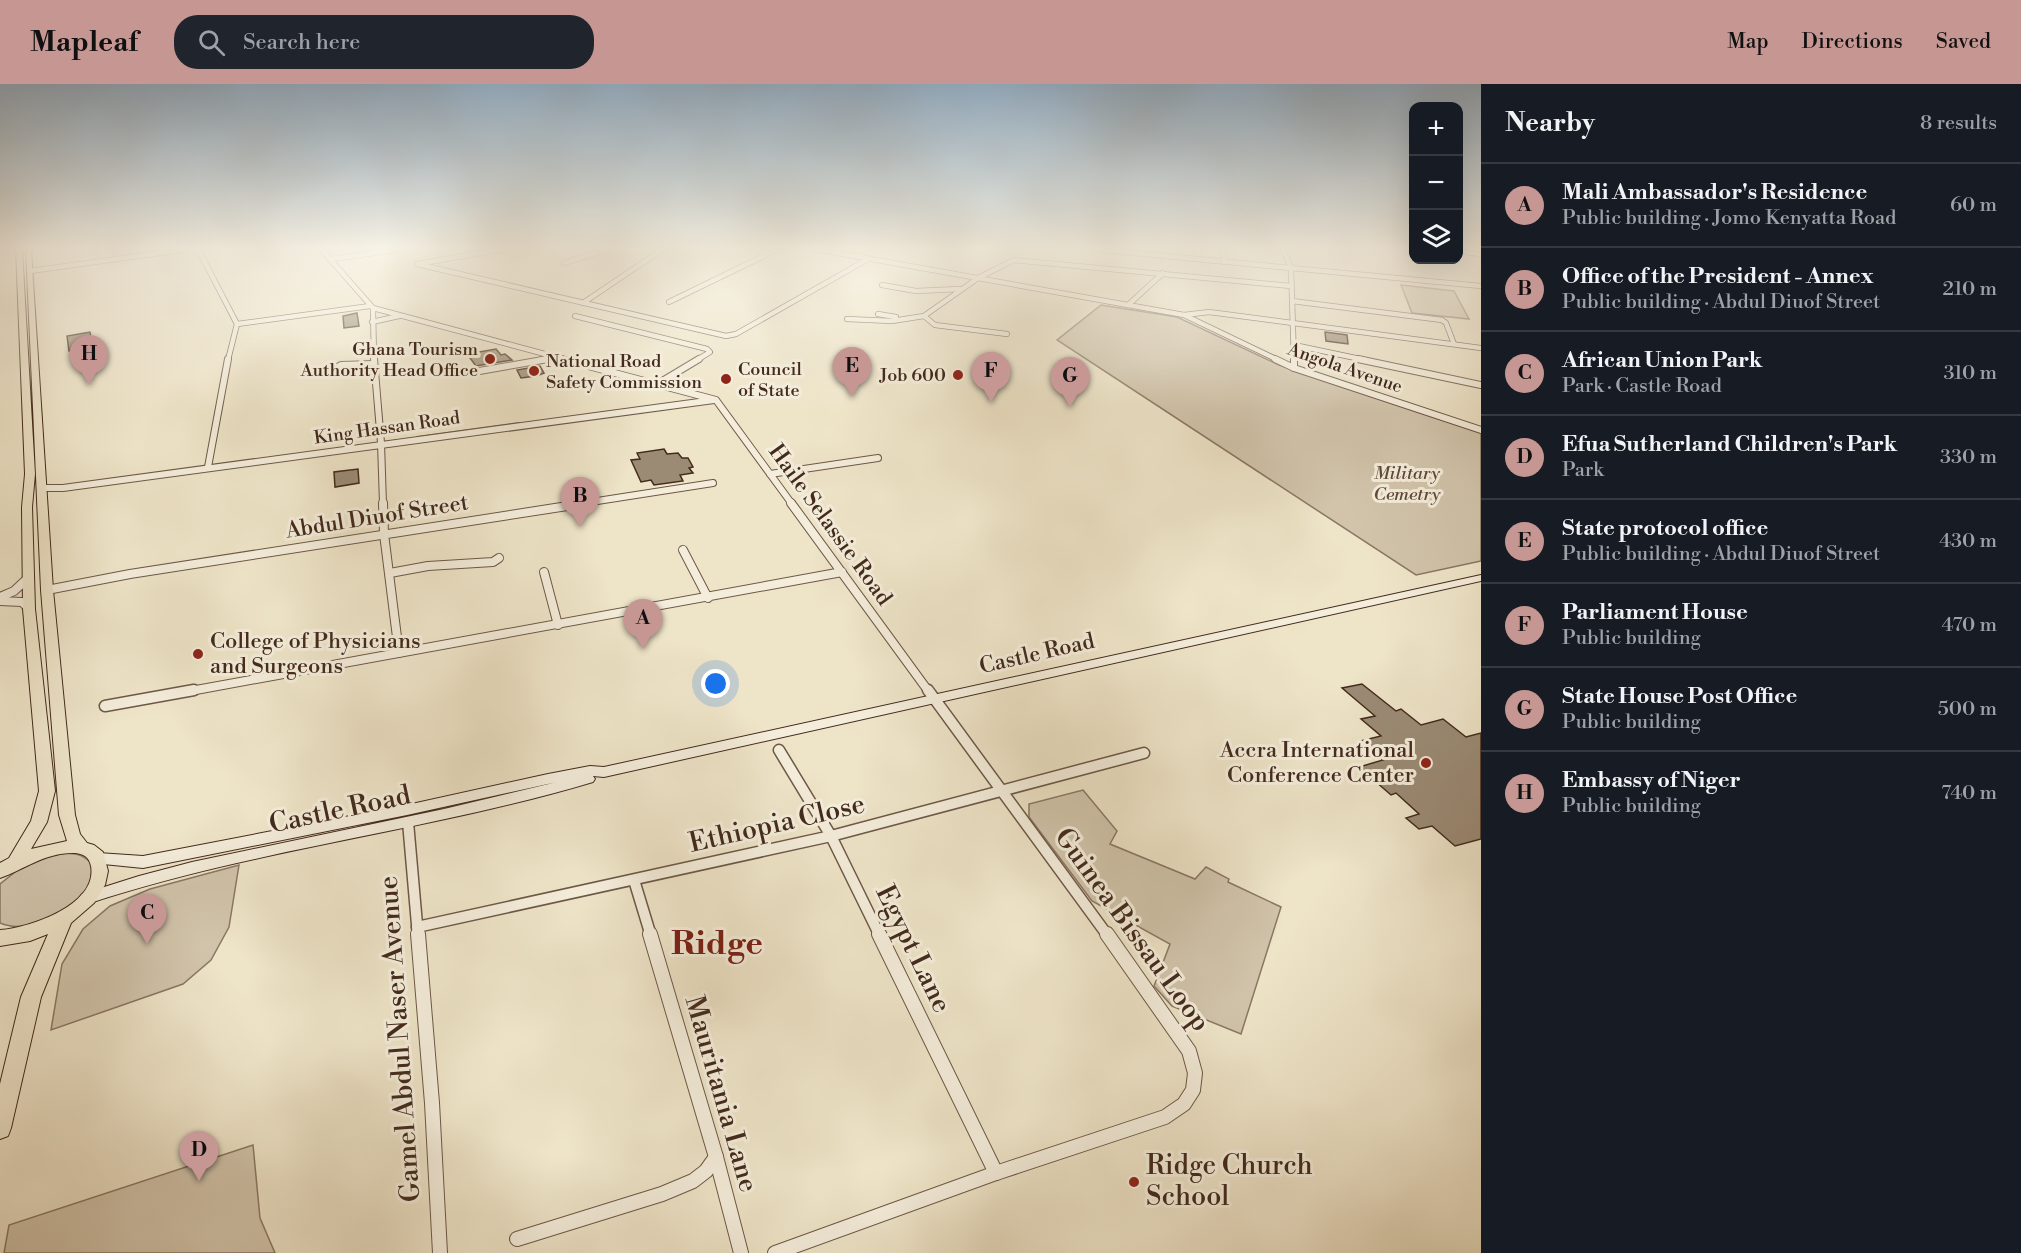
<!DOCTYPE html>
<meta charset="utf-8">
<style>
body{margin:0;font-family:"Libre Bodoni",serif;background:#20242c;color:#f1f3f6}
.controls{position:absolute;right:18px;top:18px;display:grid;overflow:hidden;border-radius:12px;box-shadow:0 6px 24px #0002}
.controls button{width:54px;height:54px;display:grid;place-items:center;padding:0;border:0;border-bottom:2px solid #363941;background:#171b24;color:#f1f3f6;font:30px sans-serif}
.you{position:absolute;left:716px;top:600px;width:21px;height:21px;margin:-15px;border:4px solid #fff;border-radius:50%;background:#1a73e8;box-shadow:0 0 0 9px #1a73e833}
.badge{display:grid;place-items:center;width:39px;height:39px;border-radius:50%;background:#c59692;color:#111;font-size:20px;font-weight:700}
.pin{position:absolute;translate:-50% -50px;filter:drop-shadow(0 2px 3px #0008)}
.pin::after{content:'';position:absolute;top:32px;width:21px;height:18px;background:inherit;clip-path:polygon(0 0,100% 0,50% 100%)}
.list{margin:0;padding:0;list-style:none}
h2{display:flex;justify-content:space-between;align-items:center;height:78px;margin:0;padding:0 24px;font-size:26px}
h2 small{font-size:20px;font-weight:400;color:#9ea1a6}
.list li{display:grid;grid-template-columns:39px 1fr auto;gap:18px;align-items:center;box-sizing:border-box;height:84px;padding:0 24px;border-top:2px solid #363941}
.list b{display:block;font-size:22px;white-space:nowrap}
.list p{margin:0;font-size:20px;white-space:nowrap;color:#9ea1a6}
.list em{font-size:20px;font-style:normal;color:#9ea1a6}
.icon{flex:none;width:33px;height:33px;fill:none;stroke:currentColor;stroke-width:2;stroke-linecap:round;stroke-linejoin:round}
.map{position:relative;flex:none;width:1481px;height:1169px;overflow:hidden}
header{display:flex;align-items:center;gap:36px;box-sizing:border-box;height:84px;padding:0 30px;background:#c59692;color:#111}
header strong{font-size:28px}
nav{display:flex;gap:33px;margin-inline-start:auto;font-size:21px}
.search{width:420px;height:54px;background:#20242c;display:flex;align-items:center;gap:15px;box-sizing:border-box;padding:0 21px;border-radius:24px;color:#9ea1a6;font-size:22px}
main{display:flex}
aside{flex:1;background:#171b24}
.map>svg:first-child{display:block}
.green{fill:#d1c4ab;stroke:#8a7764;stroke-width:1.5}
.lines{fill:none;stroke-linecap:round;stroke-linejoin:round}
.stream{stroke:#867460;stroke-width:2}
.building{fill:#9b8b75;stroke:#422a1c;stroke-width:1.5}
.minor-far4-casing{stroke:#6d5847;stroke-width:6}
.minor-far3-casing{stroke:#6d5847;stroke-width:8}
.minor-far2-casing{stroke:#6d5847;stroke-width:10}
.minor-far1-casing{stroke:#6d5847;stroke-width:13}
.minor-casing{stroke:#6d5847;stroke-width:16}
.secondary-casing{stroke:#422a1c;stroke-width:2}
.primary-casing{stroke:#422a1c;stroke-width:2}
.minor-far4{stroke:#f4eddb;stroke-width:4.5}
.minor-far3{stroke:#f4eddb;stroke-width:6}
.minor-far2{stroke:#f4eddb;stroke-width:8}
.minor-far1{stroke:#f4eddb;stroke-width:10}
.minor{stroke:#f4eddb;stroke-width:14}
.secondary{fill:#f4eddb;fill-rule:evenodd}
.primary{fill:#eee4c8;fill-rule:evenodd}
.poi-dot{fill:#8f2418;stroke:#f4eddb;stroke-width:2}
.labels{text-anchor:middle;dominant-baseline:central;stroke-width:6;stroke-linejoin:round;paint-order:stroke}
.far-poi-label{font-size:18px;fill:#422a1c;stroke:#f4eddb;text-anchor:end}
.far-street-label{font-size:18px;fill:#422a1c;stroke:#f4eddb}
.far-park-label{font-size:18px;font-style:italic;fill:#5f4939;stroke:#f4eddb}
.street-label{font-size:22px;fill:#422a1c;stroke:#f4eddb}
.poi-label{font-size:22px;fill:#422a1c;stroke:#f4eddb;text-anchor:start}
.near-street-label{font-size:27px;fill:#422a1c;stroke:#f4eddb}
.near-poi-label{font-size:27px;fill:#422a1c;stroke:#f4eddb;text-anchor:start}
.near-district-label{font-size:33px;font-weight:bold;fill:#7a1f14;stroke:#f4eddb}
</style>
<header>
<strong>Mapleaf</strong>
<div class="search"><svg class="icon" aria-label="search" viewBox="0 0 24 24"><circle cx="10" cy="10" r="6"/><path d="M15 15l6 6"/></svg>Search here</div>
<nav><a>Map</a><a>Directions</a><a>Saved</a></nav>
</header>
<main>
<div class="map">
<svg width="1481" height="1169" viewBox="0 0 1481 1169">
<rect width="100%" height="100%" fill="#eee4c8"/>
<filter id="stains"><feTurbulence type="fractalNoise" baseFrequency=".00333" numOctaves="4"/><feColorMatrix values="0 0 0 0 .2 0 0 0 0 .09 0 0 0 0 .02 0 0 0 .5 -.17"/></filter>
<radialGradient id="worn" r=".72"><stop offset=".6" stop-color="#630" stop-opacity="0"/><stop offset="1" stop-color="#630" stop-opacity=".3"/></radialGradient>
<g class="green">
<polygon points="1401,201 1454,207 1469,235 1412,229"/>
<polygon points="1101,221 1177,233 1279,281 1481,349 1481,477 1416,491 1057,256"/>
<polygon points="1083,706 1117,747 1110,760 1195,795 1206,783 1229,795 1228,798 1281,823 1241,950 1172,922 1154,902 1170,860 1092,817 1029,733 1029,720"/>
<path d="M 58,769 C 73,769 82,769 92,780 C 92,787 92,797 88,803 C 74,827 27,851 0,839 L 0,800 L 24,781 Z"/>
<polygon points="239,781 229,843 211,876 183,900 51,946 62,880 83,845 110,822 150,805"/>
<polygon points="253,1061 260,1134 275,1169 4,1169 9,1141"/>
</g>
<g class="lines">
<polyline class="stream" points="417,353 519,339"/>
</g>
<g class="building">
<polygon points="357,229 359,242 344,244 343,232"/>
<polygon points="90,248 92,263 69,267 67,252"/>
<polygon points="1325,248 1347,251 1348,260 1326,257"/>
<polygon points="496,265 501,271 505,270 512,276 476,282 467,270"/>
<polygon points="540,282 544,289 536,292 521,294 517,286"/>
<polygon points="664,365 667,370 678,369 682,374 688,374 693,383 689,384 693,389 680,391 683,397 654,401 651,396 641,398 631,376 640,375 637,369"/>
<polygon points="358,385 359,399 335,403 334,388"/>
<polygon points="1362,600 1396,627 1401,625 1421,641 1443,635 1466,653 1481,649 1481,755 1455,762 1432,742 1419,745 1406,734 1419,730 1396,709 1391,711 1359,683 1383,676 1361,657 1381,652 1361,635 1375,632 1342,604"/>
</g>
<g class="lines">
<g class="minor-far4-casing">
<g id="minor-far4">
<polyline points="198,165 237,240 228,276"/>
<polyline points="321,165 373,224 567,276"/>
<polyline points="815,165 1184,231 1278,276"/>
<polyline points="1092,165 1481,202"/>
<polyline points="1222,165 1225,178"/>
<polyline points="1283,165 1291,184 1294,276"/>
<polyline points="332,175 401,165"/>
<polyline points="564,179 610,165"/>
<polyline points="417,180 726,252 736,250 868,175"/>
<polyline points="417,180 505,165"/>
<polyline points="30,187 189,165"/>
<polyline points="882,201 916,207 960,205"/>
<polyline points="1292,217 1442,236 1446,239 1454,260"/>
<polyline points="669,218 778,165"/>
<polyline points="583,219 663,165"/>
<polyline points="1128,221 1163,189"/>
<polyline points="373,224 374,276"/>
<polyline points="878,230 896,233"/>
<polyline points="1184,231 1209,228 1481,264"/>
<polyline points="575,232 707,265 710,268 697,276"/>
<polyline points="847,235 892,237 924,232"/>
<polyline points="372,238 399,232"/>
<polyline points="237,240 370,222"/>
<polyline points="1007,250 935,241 924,232 978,194 1014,176 1291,202"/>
<polyline points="1294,261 1365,276"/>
<polyline points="539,276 557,273"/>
</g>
</g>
<g class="minor-far3-casing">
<g id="minor-far3">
<polyline points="374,275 381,359 383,420"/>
<polyline points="562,275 716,316 792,420"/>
<polyline points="1275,275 1294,284 1481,346"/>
<polyline points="1294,275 1294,284"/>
<polyline points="1358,275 1481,301"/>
<polyline points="348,283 342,286 336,284 341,281 374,280"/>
<polyline points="468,289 548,275"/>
<polyline points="659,299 699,275"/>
<polyline points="208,383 228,275"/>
<polyline points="770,390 878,374"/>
<polyline points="42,404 63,404 714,316"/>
<polyline points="578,420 713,399"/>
</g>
</g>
<g class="minor-far2-casing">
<g id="minor-far2">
<polyline points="383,419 384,450 399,569"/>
<polyline points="791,419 929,608"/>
<polyline points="683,466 708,514"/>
<polyline points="544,488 558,541"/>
<polyline points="390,489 428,482 493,478 499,474"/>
<polyline points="47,506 130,490 587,419"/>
<polyline points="0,513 14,507 28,494"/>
<polyline points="0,517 22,518 29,525"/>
<polyline points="185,608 842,488"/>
</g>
</g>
<g class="minor-far1-casing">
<g id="minor-far1">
<polyline points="928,606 1108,852"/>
<polyline points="105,622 194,606"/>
<polyline points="779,666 831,752 880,852"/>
<polyline points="408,738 418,852"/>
<polyline points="634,796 651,852"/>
<polyline points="417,843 831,752 1144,669"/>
</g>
</g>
<g class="minor-casing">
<g id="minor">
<polyline points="418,850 432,1019 440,1169"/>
<polyline points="650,850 716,1073 741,1169"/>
<polyline points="879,850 996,1089"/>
<polyline points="517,1155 662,1110 693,1097 706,1087 716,1073"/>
<polyline points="775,1169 996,1089 1165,1033 1184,1020 1193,1006 1195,989 1189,967 1107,850"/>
</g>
</g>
<g class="secondary-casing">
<g id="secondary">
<polygon points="1458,165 1481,169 1481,173 1458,168"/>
<path d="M 1481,491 L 1481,497 L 604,693 L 593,692 L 595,695 L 593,698 C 426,748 252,765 87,820 L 82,818 L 79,814 L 82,810 L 139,792 L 192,778 L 444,725 L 557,698 L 407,731 L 143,784 L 93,779 L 91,775 L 93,771 L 98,769 L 143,772 L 407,721 L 548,690 L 590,682 L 604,683 Z"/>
</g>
</g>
<g class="primary-casing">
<path id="primary" d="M 16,165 L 22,165 L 35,390 L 32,423 L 35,525 L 55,707 L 47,738 L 31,765 L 67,757 L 59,731 L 41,506 L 26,165 L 31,166 L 53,506 L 75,731 L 80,750 L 87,759 L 94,761 L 103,768 L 108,787 L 105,801 L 94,819 L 71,839 L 41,913 L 11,1044 L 8,1052 L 0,1055 L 0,1000 L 21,913 L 48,850 L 30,857 L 0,862 L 0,846 C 29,844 98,821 91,782 C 89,773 84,770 75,769 C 46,768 25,785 0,794 L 0,779 L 9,774 L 31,737 L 39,707 L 23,525 L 22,423 L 25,390 Z"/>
</g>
<use href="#minor-far4" class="minor-far4"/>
<use href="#minor-far3" class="minor-far3"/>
<use href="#minor-far2" class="minor-far2"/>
<use href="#minor-far1" class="minor-far1"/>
<use href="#minor" class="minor"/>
<use href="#secondary" class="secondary"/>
<use href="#primary" class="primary"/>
</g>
<linearGradient id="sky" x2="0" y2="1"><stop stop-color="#93aec4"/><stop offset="0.5" stop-color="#f7f3e6"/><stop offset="1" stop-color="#f7f3e6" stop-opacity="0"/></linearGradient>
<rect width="1481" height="328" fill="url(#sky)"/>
<g class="poi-dot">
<circle cx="490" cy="275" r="6"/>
<circle cx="534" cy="287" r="6"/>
<circle cx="958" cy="291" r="6"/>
<circle cx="726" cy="295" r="6"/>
<circle cx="198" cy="570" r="6"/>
<circle cx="1426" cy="679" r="6"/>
<circle cx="1134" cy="1098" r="6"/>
</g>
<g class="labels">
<g class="far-poi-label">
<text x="478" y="265">Ghana Tourism<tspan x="478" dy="21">Authority Head Office</tspan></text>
<text x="546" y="277" text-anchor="start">National Road<tspan x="546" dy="21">Safety Commission</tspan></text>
<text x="738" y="285" text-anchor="start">Council<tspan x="738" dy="21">of State</tspan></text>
<text x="946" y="291">Job 600</text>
</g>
<g class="far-street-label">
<text transform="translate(1345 284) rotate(19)">Angola Avenue</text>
<text transform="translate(387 344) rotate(-8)">King Hassan Road</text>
</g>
<g class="far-park-label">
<text x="1407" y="389">Military<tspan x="1407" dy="21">Cemetry</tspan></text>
</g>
<g class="street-label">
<text transform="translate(377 433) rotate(-9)">Abdul Diuof Street</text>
<text transform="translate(830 441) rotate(54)">Haile Selassie Road</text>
<text transform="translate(1037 570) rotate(-13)">Castle Road</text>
</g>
<g class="poi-label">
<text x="210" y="557">College of Physicians<tspan x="210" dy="25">and Surgeons</tspan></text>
<text x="1414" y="666" text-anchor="end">Accra International<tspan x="1414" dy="25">Conference Center</tspan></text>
</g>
<g class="near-street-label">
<text transform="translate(340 726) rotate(-12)">Castle Road</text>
<text transform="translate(777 740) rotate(-13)">Ethiopia Close</text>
<text transform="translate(1132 846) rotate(54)">Guinea Bissau Loop</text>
<text transform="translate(913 865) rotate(64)">Egypt Lane</text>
<text transform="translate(400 955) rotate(-94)">Gamel Abdul Naser Avenue</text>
<text transform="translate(721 1010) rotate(74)">Mauritania Lane</text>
</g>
<g class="near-poi-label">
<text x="1146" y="1082">Ridge Church<tspan x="1146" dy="31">School</tspan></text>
</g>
<g class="near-district-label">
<text x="717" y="860">Ridge</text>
</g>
</g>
<rect width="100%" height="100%" filter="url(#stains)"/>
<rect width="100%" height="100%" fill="url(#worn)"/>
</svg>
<div class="controls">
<button>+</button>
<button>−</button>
<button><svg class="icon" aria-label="layers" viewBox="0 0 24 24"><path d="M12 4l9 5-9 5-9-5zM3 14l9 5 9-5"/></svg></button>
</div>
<div class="you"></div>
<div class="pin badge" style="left:643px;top:565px">A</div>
<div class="pin badge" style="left:580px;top:443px">B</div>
<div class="pin badge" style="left:147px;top:860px">C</div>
<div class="pin badge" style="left:199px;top:1097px">D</div>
<div class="pin badge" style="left:852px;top:313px">E</div>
<div class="pin badge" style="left:991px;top:318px">F</div>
<div class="pin badge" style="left:1070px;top:323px">G</div>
<div class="pin badge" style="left:89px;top:301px">H</div>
</div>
<aside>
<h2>Nearby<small>8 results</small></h2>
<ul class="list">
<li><span class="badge">A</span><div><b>Mali Ambassador's Residence</b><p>Public building · Jomo Kenyatta Road</p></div><em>60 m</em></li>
<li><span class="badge">B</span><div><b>Office of the President - Annex</b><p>Public building · Abdul Diuof Street</p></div><em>210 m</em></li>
<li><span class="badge">C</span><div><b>African Union Park</b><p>Park · Castle Road</p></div><em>310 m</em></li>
<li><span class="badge">D</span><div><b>Efua Sutherland Children's Park</b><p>Park</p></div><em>330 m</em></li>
<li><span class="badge">E</span><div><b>State protocol office</b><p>Public building · Abdul Diuof Street</p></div><em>430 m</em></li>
<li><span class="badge">F</span><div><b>Parliament House</b><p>Public building</p></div><em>470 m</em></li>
<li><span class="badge">G</span><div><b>State House Post Office</b><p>Public building</p></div><em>500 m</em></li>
<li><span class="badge">H</span><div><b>Embassy of Niger</b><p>Public building</p></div><em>740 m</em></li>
</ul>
</aside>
</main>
